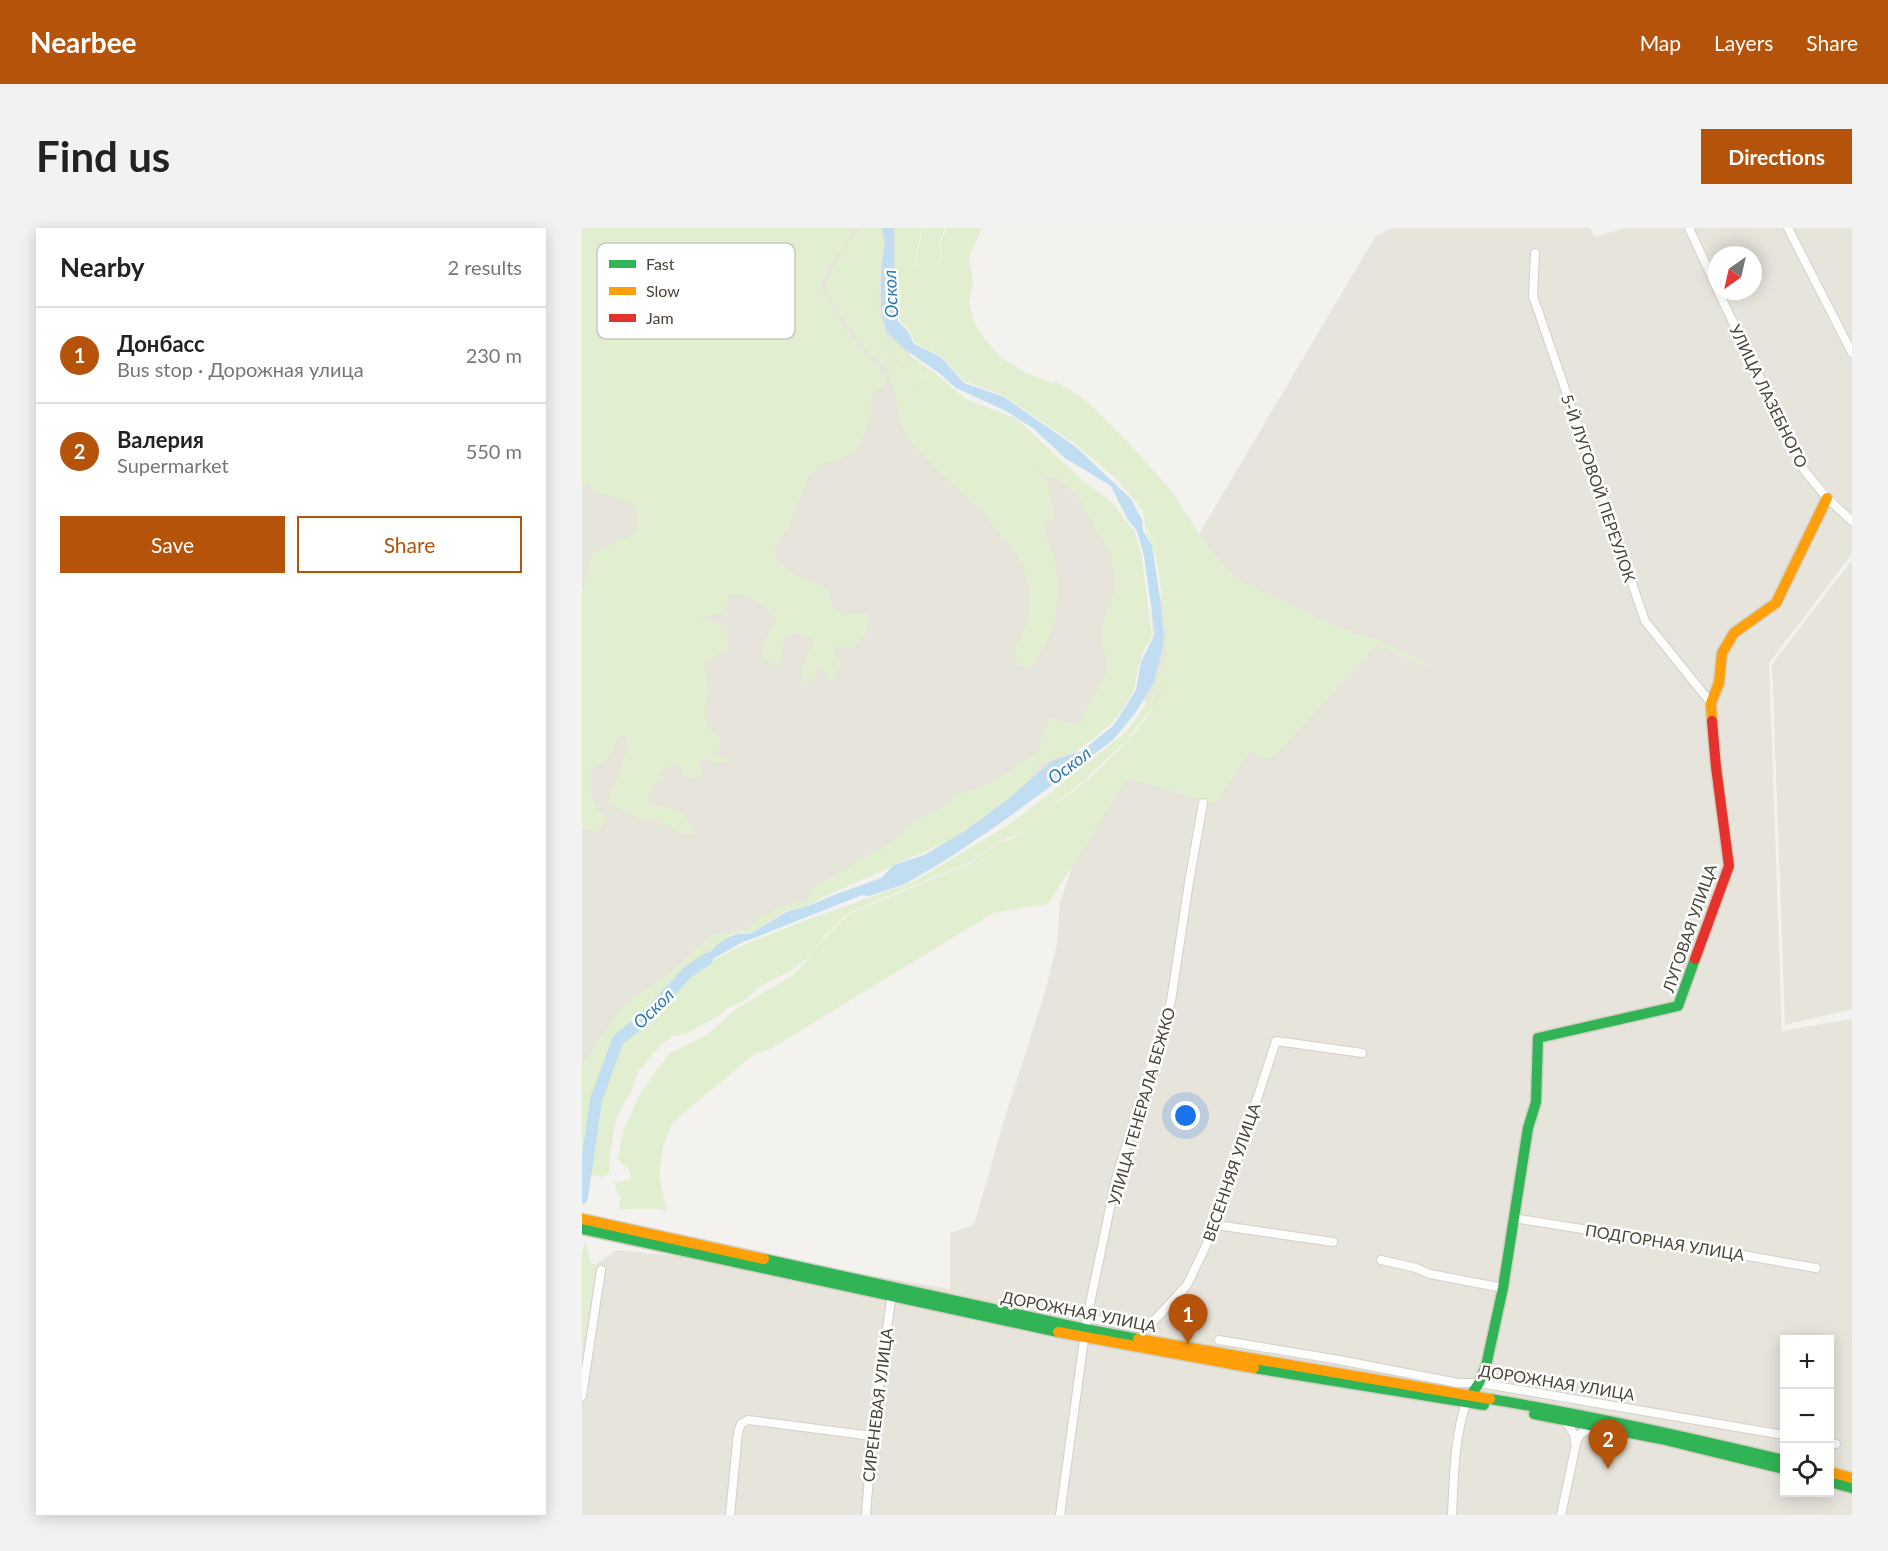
<!DOCTYPE html>
<meta charset="utf-8">
<style>
body{margin:0;font-family:Lato,sans-serif;background:#f2f2f2;color:#222}
.controls{position:absolute;right:18px;bottom:18px;display:grid;overflow:hidden;border-radius:0px;box-shadow:0 3px 15px #0003}
.controls button{width:54px;height:54px;display:grid;place-items:center;padding:0;border:0;border-bottom:2px solid #e0e0e0;background:#fff;color:#222;font:30px sans-serif}
.compass{position:absolute;left:1126px;top:18px;width:54px;height:54px;border-radius:50%;background:#fff;box-shadow:0 3px 15px #0003;rotate:214deg}
.you{position:absolute;left:604px;top:888px;width:21px;height:21px;margin:-15px;border:4px solid #fff;border-radius:50%;background:#1a73e8;box-shadow:0 0 0 9px #1a73e833}
.badge{display:grid;place-items:center;width:39px;height:39px;border-radius:50%;background:#b45309;color:#fff;font-size:20px;font-weight:700}
.pin{position:absolute;translate:-50% -50px;filter:drop-shadow(0 2px 3px #0008)}
.pin::after{content:'';position:absolute;top:32px;width:21px;height:18px;background:inherit;clip-path:polygon(0 0,100% 0,50% 100%)}
.list{margin:0;padding:0;list-style:none}
h2{display:flex;justify-content:space-between;align-items:center;height:78px;margin:0;padding:0 24px;font-size:26px}
h2 small{font-size:20px;font-weight:400;color:#767676}
.list li{display:grid;grid-template-columns:39px 1fr auto;gap:18px;align-items:center;box-sizing:border-box;height:96px;padding:0 24px;border-top:2px solid #e0e0e0}
.list b{display:block;font-size:22px;white-space:nowrap}
.list p{margin:0;font-size:20px;white-space:nowrap;color:#767676}
.list em{font-size:20px;font-style:normal;color:#767676}
.actions{display:flex;gap:12px;padding:18px 24px}
.actions a{flex:1;padding:14px 0;border:2px solid #b45309;border-radius:0px;text-align:center;font-size:21px;color:#b45309}
.actions .main{background:#b45309;color:#fff}
.icon{flex:none;width:33px;height:33px;fill:none;stroke:currentColor;stroke-width:2;stroke-linecap:round;stroke-linejoin:round}
.map{position:relative;flex:none;width:1270px;height:1287px;overflow:hidden;border-radius:0px}
header{display:flex;align-items:center;gap:36px;box-sizing:border-box;height:84px;padding:0 30px;background:#b45309;color:#fff}
header strong{font-size:28px}
nav{display:flex;gap:33px;margin-inline-start:auto;font-size:21px}
.intro{display:flex;align-items:center;justify-content:space-between;box-sizing:border-box;height:144px;padding:0 36px}
h1{margin:0;font-size:42px}
.button{padding:15px 27px;border-radius:0px;background:#b45309;color:#fff;font-size:21px;font-weight:700}
main{display:flex;gap:36px;padding:0 36px}
aside{flex:1;background:#fff;border-radius:0px;box-shadow:0 3px 15px #0003}
.map>svg:first-child{display:block}
.residential{fill:#e7e4dc;fill-rule:evenodd}
.green{fill:#e1eecf;fill-rule:evenodd}
.water{fill:#c0ddf1}
.lines{fill:none;stroke-linecap:round;stroke-linejoin:round}
.river{stroke:#c0ddf1;stroke-width:12}
.street-casing{stroke:#d2d0cb;stroke-width:10}
.fast-casing{stroke:#d3cfc5;stroke-width:13}
.slow-casing{stroke:#d3cfc5;stroke-width:13}
.jam-casing{stroke:#d3cfc5;stroke-width:13}
.street{stroke:#fdfdfc;stroke-width:8}
.fast{stroke:#30b455;stroke-width:10}
.slow{stroke:#ff9f0a;stroke-width:10}
.jam{stroke:#e5322d;stroke-width:10}
.labels{text-anchor:middle;dominant-baseline:central;stroke-width:5;stroke-linejoin:round;paint-order:stroke}
.street-label{font-size:16px;fill:#4b4439;stroke:#fff}
.water-label{font-size:18px;font-style:italic;fill:#2e7ab2;stroke:#fff}
.key{fill:#fff;stroke:#c9c7c4;stroke-width:1.5}
.key-label{font-size:16px;fill:#4b4439}
</style>
<header>
<strong>Nearbee</strong>
<nav><a>Map</a><a>Layers</a><a>Share</a></nav>
</header>
<div class="intro"><h1>Find us</h1><a class="button">Directions</a></div>
<main>
<aside>
<h2>Nearby<small>2 results</small></h2>
<ul class="list">
<li><span class="badge">1</span><div><b>Донбасс</b><p>Bus stop · Дорожная улица</p></div><em>230 m</em></li>
<li><span class="badge">2</span><div><b>Валерия</b><p>Supermarket</p></div><em>550 m</em></li>
</ul>
<div class="actions"><a class="main">Save</a><a>Share</a></div>
</aside>
<div class="map">
<svg width="1270" height="1287" viewBox="0 0 1270 1287">
<rect width="100%" height="100%" fill="#f4f2ee"/>
<g class="residential">
<polygon points="96,0 322,0 312,89 335,145 498,266 549,339 566,404 551,459 530,495 495,523 432,569 311,637 237,671 225,678 205,682 169,705 160,703 150,706 104,743 60,789 34,811 0,850 0,79"/>
<path d="M 810,0 L 1008,0 L 1013,9 L 1043,0 L 1104,0 L 1219,245 L 1240,269 L 1270,297 L 1270,326 L 1187,435 L 1200,803 L 1270,791 L 1270,1287 L 0,1287 L 0,1121 L 14,1036 L 35,1022 L 298,1049 L 368,1061 L 368,1005 L 392,997 L 420,899 L 462,767 L 475,717 L 478,674 L 501,607 L 541,550 L 591,501 L 553,463 L 564,433 L 571,409 L 569,387 L 793,9 ZM 1202,1112 L 1248,1112 L 1248,1264 L 1202,1264 Z"/>
<polygon points="1110,0 1270,0 1270,288 1226,240 1141,63 1171,63 1171,27 1135,27 1135,52"/>
<polygon points="1270,332 1270,781 1203,797 1190,436"/>
</g>
<g class="green">
<path d="M 0,0 L 274,0 L 249,35 L 239,58 C 249,80 265,103 282,124 C 293,136 299,137 305,154 L 290,166 L 289,182 L 284,202 L 274,223 L 251,234 L 243,235 L 227,247 L 206,300 L 193,319 L 195,332 L 214,348 L 245,360 L 251,379 L 265,387 L 285,385 C 288,406 284,406 270,420 L 254,419 L 251,423 L 259,437 L 249,454 L 235,435 L 233,450 L 220,454 L 220,438 L 232,415 L 227,409 L 211,404 L 201,411 L 199,433 L 193,438 L 180,430 L 183,410 L 193,392 L 190,384 C 177,376 161,361 146,368 L 142,385 L 117,390 L 137,396 L 144,401 L 147,415 L 145,422 L 123,433 L 126,463 L 123,488 L 126,499 L 138,509 L 137,524 L 131,527 L 145,531 L 142,534 L 120,531 L 117,535 L 121,547 L 104,550 L 96,536 L 86,538 L 76,545 L 82,551 L 71,556 L 66,572 C 77,579 95,580 103,588 C 108,593 110,601 112,607 L 96,604 L 69,590 L 58,592 L 26,575 L 30,561 L 38,548 L 40,532 L 47,520 L 44,508 L 39,507 C 26,527 31,530 8,543 C 9,558 9,581 24,589 L 18,604 L 0,601 L 0,360 L 2,359 L 9,326 L 54,305 L 55,297 L 54,277 L 34,269 L 12,265 L 8,254 L 0,259 Z"/>
<polygon points="279,0 298,0 302,16 296,76 299,93 304,106 306,126 315,133 310,142 303,139 285,124 250,75 249,64 249,73 243,57 252,37 268,12"/>
<path d="M 314,0 L 340,0 L 332,36 L 337,42 L 342,39 L 337,41 L 333,36 L 341,0 L 363,0 L 357,15 L 359,28 L 356,35 L 348,34 L 356,36 L 360,28 L 358,15 L 365,0 L 400,0 L 387,29 L 391,55 L 387,75 L 393,96 L 404,113 L 420,130 L 444,145 L 472,156 L 473,153 L 505,173 L 548,216 L 591,265 L 621,312 L 652,349 L 753,398 L 799,414 L 850,438 L 841,437 L 795,417 L 689,532 L 668,523 L 633,576 L 548,551 L 544,553 L 466,676 L 411,685 L 190,820 L 174,825 L 91,894 L 81,918 L 77,949 L 85,983 C 69,979 53,982 37,981 L 39,969 L 37,969 L 32,955 L 49,952 L 48,943 L 36,931 L 41,903 L 59,864 L 87,826 L 125,807 L 154,781 L 213,746 L 230,727 L 209,743 L 179,758 L 160,774 L 145,780 L 138,787 L 104,806 L 90,808 L 77,819 L 56,844 L 49,865 L 39,880 L 33,895 L 28,925 L 27,945 L 21,949 L 8,947 L 19,869 L 40,814 L 63,795 L 103,752 L 126,735 L 156,719 L 227,691 L 331,654 L 425,598 L 448,581 L 544,504 C 563,481 582,446 584,416 C 585,402 581,388 580,374 C 578,349 576,324 563,302 L 577,317 L 564,301 L 561,283 L 556,276 L 534,251 L 493,216 L 422,168 L 382,153 L 359,128 L 333,115 L 328,104 L 318,93 L 314,80 ZM 581,445 C 580,450 581,457 579,463 C 566,502 499,560 465,582 L 499,555 L 543,514 L 569,482 L 578,461 ZM 438,605 L 432,610 L 415,616 L 387,636 L 267,686 L 239,713 L 231,727 L 238,712 L 266,685 L 386,635 L 415,615 Z"/>
<path d="M 306,107 L 324,125 L 325,134 L 329,135 L 326,132 L 326,126 L 348,142 L 335,157 L 330,160 L 336,158 L 349,142 L 384,171 L 435,191 L 500,252 L 531,275 L 553,305 L 559,324 L 570,409 L 557,431 L 552,462 L 542,480 L 530,495 L 495,523 L 459,536 L 432,569 L 375,609 L 237,671 L 225,678 L 205,682 L 169,705 L 160,703 L 150,706 L 128,723 L 104,743 L 60,789 L 34,811 L 12,871 L 0,960 L 0,837 L 38,782 L 57,766 L 77,753 L 129,708 L 145,703 L 164,702 L 180,688 L 201,678 L 224,673 L 235,657 L 285,628 L 300,621 L 319,607 L 336,591 L 367,576 L 375,566 L 392,562 L 414,552 L 455,525 L 467,490 L 498,497 L 508,475 L 524,447 L 525,430 L 519,416 L 520,397 L 533,363 L 533,348 L 528,326 L 497,270 L 477,251 L 463,249 L 447,234 L 462,250 L 445,237 L 466,253 C 467,267 472,278 472,292 L 463,294 C 460,308 469,317 472,329 C 484,372 473,405 449,440 L 437,437 L 431,426 L 444,398 L 447,384 L 447,359 L 442,341 L 436,327 L 413,301 L 402,284 L 353,240 L 327,211 L 320,199 L 310,155 L 304,142 L 310,143 L 317,132 L 308,125 Z"/>
<polygon points="4,1014 9,1036 14,1036 0,1121 0,1023"/>
</g>
<path class="water" d="M 300,0 L 312,0 L 312,77 L 316,93 L 327,105 L 332,116 L 359,129 L 382,155 L 422,169 L 494,219 L 549,271 L 560,292 L 561,303 L 570,317 L 578,370 L 582,413 L 572,454 L 554,484 L 531,512 L 420,594 L 364,632 L 323,656 L 287,668 L 280,667 L 159,715 L 111,742 C 125,727 146,700 168,706 L 206,683 L 226,678 L 252,667 L 299,650 L 312,637 L 342,627 L 383,603 L 424,573 L 470,533 L 500,523 L 532,497 L 554,462 L 559,434 L 573,406 L 562,328 L 555,303 L 546,292 L 529,258 L 483,230 L 452,201 L 424,183 L 374,160 L 357,145 L 324,122 L 305,104 L 300,88 L 299,76 L 299,42 L 303,14 Z"/>
<g class="lines">
<polyline class="river" points="0,970 14,872 36,812 62,791 106,744 125,731"/>
<g class="street-casing">
<g id="street">
<polyline points="1107,0 1135,60"/>
<polyline points="1206,0 1270,125"/>
<polyline points="953,25 951,68 1063,393 1129,475"/>
<polyline points="1136,63 1222,242 1245,270 1270,293"/>
<polyline points="931,990 1126,1021 1234,1040"/>
<polyline points="634,997 751,1014"/>
<polyline points="799,1032 834,1040 848,1046 921,1060"/>
<polyline points="505,1090 559,1100 569,1096 605,1057 634,997 694,813 780,825"/>
<polyline points="637,1112 757,1132 876,1155 897,1155 1202,1207"/>
<polyline points="0,1168 19,1042"/>
<polyline points="982,1192 992,1206 993,1214"/>
<polyline points="1248,1215 1254,1216"/>
<polyline points="148,1287 156,1204 159,1196 166,1192 290,1208"/>
<polyline points="284,1287 290,1208 310,1065"/>
<polyline points="478,1287 505,1090 534,951 589,773 607,654 621,575"/>
<path d="M 870,1287 C 872,1249 872,1211 884,1175"/>
<polyline points="979,1287 994,1216 997,1207 1012,1198"/>
</g>
</g>
<g class="fast-casing">
<g id="fast">
<polyline points="0,1001 476,1104"/>
<polyline points="182,1031 503,1101 556,1111"/>
<polyline points="672,1140 902,1177"/>
<polyline points="889,1167 897,1155 904,1138 921,1060 946,900 954,874 956,810 1096,778 1113,731"/>
<path d="M 908,1171 C 1007,1187 1104,1209 1202,1232"/>
<polyline points="952,1186 1079,1211 1202,1241"/>
<polyline points="1248,1254 1270,1260"/>
</g>
</g>
<g class="slow-casing">
<g id="slow">
<polyline points="1130,493 1129,475 1137,455 1140,425 1152,405 1194,375 1245,270"/>
<polyline points="0,991 182,1031"/>
<polyline points="476,1104 672,1140"/>
<polyline points="556,1111 908,1171"/>
<polyline points="1248,1244 1270,1250"/>
</g>
</g>
<g class="jam-casing">
<polyline id="jam" points="1113,731 1147,638 1134,539 1130,493"/>
</g>
<use href="#street" class="street"/>
<use href="#fast" class="fast"/>
<use href="#slow" class="slow"/>
<use href="#jam" class="jam"/>
</g>
<g class="labels">
<g class="street-label">
<text transform="translate(1187 168) rotate(64)">УЛИЦА ЛАЗЕБНОГО</text>
<text transform="translate(1017 260) rotate(71)">5-Й ЛУГОВОЙ ПЕРЕУЛОК</text>
<text transform="translate(1107 700) rotate(-71)">ЛУГОВАЯ УЛИЦА</text>
<text transform="translate(559 878) rotate(-74)">УЛИЦА ГЕНЕРАЛА БЕЖКО</text>
<text transform="translate(649 944) rotate(-71)">ВЕСЕННЯЯ УЛИЦА</text>
<text transform="translate(1083 1014) rotate(9)">ПОДГОРНАЯ УЛИЦА</text>
<text transform="translate(497 1083) rotate(11)">ДОРОЖНАЯ УЛИЦА</text>
<text transform="translate(975 1154) rotate(9)">ДОРОЖНАЯ УЛИЦА</text>
<text transform="translate(295 1177) rotate(-83)">СИРЕНЕВАЯ УЛИЦА</text>
</g>
<g class="water-label">
<text transform="translate(308 66) rotate(-93)">Оскол</text>
<text transform="translate(487 537) rotate(-37)">Оскол</text>
<text transform="translate(71 780) rotate(-44)">Оскол</text>
</g>
</g>
<rect x="15" y="15" width="198" height="96" rx="9" class="key"/>
<rect x="27" y="32" width="27" height="8" fill="#30b455"/>
<rect x="27" y="59" width="27" height="8" fill="#ff9f0a"/>
<rect x="27" y="86" width="27" height="8" fill="#e5322d"/>
<g class="key-label">
<text x="64" y="42">Fast</text>
<text x="64" y="69">Slow</text>
<text x="64" y="96">Jam</text>
</g>
</svg>
<div class="controls">
<button>+</button>
<button>−</button>
<button><svg class="icon" aria-label="locate" viewBox="0 0 24 24"><circle cx="12" cy="12" r="6"/><path d="M12 2v4M12 18v4M2 12h4M18 12h4"/></svg></button>
</div>
<svg class="compass" viewBox="-18 -18 36 36"><path d="M0-13l5 13h-10z" fill="#e53935"/><path d="M0 13l5-13h-10z" fill="#767676"/></svg>
<div class="you"></div>
<div class="pin badge" style="left:606px;top:1116px">1</div>
<div class="pin badge" style="left:1026px;top:1241px">2</div>
</div>
</main>
